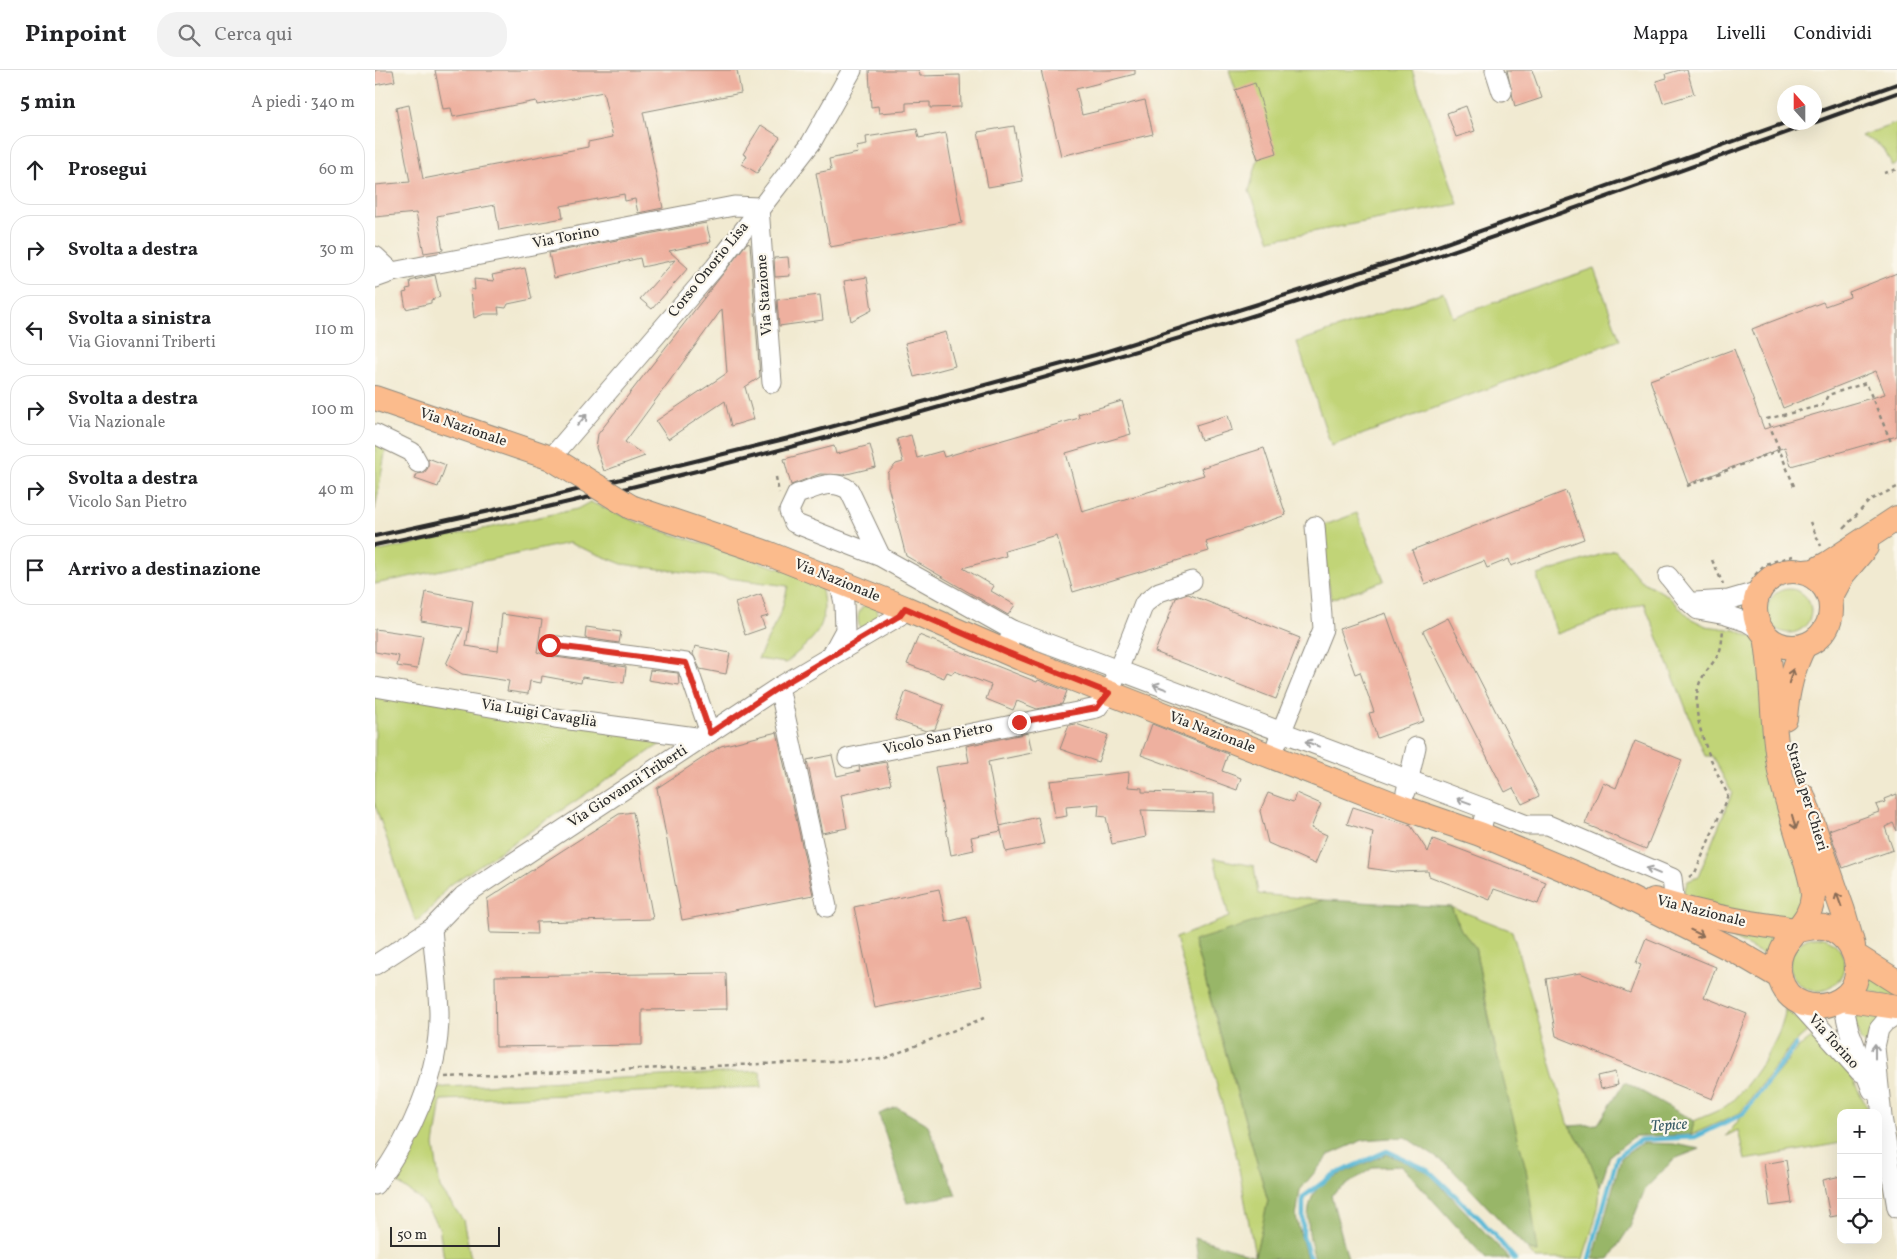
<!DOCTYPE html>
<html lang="it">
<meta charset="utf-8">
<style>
body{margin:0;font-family:Vollkorn,serif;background:#f2f2f2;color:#202124}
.controls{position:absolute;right:15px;bottom:15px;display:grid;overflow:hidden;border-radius:10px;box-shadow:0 5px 20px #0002}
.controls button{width:45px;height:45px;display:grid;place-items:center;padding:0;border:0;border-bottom:1px solid #e0e0e0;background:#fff;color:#202124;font:25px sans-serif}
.compass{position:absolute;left:1402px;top:15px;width:45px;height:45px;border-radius:50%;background:#fff;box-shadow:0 5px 20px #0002;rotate:339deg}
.scale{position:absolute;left:15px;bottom:12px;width:110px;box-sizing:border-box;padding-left:5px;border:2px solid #2b2b2b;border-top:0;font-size:14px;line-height:18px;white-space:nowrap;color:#2b2b2b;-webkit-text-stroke:4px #fbf7ec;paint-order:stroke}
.stop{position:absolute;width:15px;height:15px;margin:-11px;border:4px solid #d93025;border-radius:50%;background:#fff}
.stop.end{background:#d93025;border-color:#fff;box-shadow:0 1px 5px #0008}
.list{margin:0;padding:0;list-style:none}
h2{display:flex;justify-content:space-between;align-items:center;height:65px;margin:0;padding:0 20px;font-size:21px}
h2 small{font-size:16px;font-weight:400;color:#757577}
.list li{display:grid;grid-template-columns:32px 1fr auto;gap:15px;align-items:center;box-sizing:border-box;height:70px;margin:0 10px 10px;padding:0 10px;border:1px solid #e0e0e0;border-radius:20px}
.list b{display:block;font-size:19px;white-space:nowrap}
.list p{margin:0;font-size:16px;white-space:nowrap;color:#757577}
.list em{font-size:16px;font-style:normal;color:#757577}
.icon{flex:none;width:28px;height:28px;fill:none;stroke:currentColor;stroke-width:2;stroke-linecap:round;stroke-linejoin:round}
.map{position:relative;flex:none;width:1522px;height:1189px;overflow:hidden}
header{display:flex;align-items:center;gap:30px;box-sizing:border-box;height:70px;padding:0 25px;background:#fff;border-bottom:1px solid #e0e0e0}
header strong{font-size:24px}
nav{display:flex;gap:28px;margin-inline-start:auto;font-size:18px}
.search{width:350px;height:45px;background:#f2f2f2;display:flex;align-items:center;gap:12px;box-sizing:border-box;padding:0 18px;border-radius:20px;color:#757577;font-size:19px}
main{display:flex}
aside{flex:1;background:#fff}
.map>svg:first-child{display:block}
.green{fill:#c1d477;stroke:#768051}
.forest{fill:#98b668;stroke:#62704a}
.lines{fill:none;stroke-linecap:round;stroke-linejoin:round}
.stream{stroke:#57b7d6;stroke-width:4.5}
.building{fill:#eeb09f}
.minor-casing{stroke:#8e8a7e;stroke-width:21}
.major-casing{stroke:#8e8a7e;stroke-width:26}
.path{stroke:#8e8a7e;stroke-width:2.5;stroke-dasharray:4 4;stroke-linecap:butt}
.minor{stroke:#fff;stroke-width:19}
.major{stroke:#fbbb8c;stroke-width:24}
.rail{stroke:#2b2b2b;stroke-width:4}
.major-bridge-casing{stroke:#8e8a7e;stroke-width:26;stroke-linecap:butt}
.major-bridge{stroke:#fbbb8c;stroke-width:24}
.oneway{stroke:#a0a0a0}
.oneway2{stroke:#896c57}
.route{stroke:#d93025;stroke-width:6}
.labels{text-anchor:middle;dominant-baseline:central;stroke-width:4.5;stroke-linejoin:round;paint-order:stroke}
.street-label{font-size:15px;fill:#2b2b2b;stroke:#fbf7ec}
.water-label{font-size:16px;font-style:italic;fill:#3a5c67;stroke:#fbf7ec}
</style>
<header>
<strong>Pinpoint</strong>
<div class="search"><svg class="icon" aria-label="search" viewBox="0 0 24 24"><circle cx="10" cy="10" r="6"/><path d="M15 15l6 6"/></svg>Cerca qui</div>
<nav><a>Mappa</a><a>Livelli</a><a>Condividi</a></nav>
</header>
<main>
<aside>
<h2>5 min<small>A piedi · 340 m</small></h2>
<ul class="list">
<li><svg class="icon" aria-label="ahead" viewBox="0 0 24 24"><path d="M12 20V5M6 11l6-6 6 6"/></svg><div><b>Prosegui</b></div><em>60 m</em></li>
<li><svg class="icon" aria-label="right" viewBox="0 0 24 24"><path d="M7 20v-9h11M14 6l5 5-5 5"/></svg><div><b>Svolta a destra</b></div><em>30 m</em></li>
<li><svg class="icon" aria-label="left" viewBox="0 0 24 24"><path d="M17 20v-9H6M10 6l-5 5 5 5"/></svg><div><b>Svolta a sinistra</b><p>Via Giovanni Triberti</p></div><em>110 m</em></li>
<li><svg class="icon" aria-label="right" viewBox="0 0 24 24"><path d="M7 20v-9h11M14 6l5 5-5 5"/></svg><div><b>Svolta a destra</b><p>Via Nazionale</p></div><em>100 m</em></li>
<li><svg class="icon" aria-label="right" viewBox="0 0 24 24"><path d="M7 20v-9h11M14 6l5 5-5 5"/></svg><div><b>Svolta a destra</b><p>Vicolo San Pietro</p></div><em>40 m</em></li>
<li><svg class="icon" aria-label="arrive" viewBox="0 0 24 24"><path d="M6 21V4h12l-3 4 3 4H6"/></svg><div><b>Arrivo a destinazione</b></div></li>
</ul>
</aside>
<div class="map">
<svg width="1522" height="1189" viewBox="0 0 1522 1189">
<rect width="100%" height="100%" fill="#fbf7ec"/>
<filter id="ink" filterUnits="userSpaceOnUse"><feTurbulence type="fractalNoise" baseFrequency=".02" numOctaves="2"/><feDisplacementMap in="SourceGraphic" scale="10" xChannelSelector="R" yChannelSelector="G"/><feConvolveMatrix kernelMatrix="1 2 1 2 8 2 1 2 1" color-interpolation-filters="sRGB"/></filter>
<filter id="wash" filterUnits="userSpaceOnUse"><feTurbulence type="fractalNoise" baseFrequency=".0096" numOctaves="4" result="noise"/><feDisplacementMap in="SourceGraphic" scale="20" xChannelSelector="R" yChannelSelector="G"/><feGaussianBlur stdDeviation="1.12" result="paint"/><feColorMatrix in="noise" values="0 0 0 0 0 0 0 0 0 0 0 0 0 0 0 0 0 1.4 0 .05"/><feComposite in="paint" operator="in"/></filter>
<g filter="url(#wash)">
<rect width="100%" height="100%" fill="#f1ead1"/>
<g class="green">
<polygon points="854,0 1037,0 1083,134 895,170 874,121 883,89"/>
<path d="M 1522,53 L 1522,94 L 1517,97 C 1510,78 1506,74 1486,66 Z"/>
<polygon points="1219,198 1245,270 956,376 922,272 1069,222 1078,247"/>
<polygon points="0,367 12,372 0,440"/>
<path d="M 215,432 L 269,455 L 425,505 L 446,516 C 456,559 440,566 411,593 L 383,589 L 406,542 L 413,516 L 247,494 L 194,473 L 0,514 L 0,482 L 202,439 Z"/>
<polygon points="982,443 1009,511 956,529 950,490 950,455"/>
<polygon points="1240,480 1265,510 1292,525 1315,548 1331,556 1361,560 1379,568 1385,583 1430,830 1421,844 1408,849 1323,834 1308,823 1313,811 1323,807 1357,723 1337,686 1330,686 1269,533 1182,564 1163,510 1163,505"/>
<circle cx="1414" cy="541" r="22"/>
<path d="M 492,533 L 502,537 L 503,544 L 499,554 L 485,558 C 481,547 483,540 492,533 Z"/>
<polygon points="0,622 293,669 72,817 57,837 41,852 0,735"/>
<polygon points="839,788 879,796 883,824 949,830 819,872 893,1131 880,1186 862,1088 801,868 854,847"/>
<path d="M 1076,837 L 1137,861 L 1194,1056 C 1207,1074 1222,1095 1224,1118 C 1227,1137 1213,1170 1208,1189 L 1161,1189 L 1152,1179 L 1162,1182 L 1100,877 L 1086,860 Z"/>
<polygon points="1326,851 1401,866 1393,887"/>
<circle cx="1442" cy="894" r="27"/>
<polygon points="1488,902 1522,921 1522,930 1485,919"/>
<polygon points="1480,937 1511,943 1491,976 1485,969 1477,945"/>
<path d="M 1410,939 L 1435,959 L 1418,974 L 1365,1043 L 1316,1065 L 1319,1051 C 1329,1046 1342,1042 1351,1036 C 1372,1020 1410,965 1410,939 Z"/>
<polygon points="1441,965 1475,1004 1495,1043 1466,1043 1466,1073 1370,1090 1363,1060 1351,1066 1422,979"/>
<polygon points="385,1001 387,1017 66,1030 59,1075 65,1118 88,1150 96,1189 69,1189 64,1157 46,1130 15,1107 59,1019 71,1017"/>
</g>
<g class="forest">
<polygon points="949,830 1076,837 1086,860 1100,877 1118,969 1151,1099 1163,1182 1152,1179 1074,1096 1030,1067 988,1070 954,1085 925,1120 921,1147 932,1189 823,1189 820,1167 880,1186 893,1131 819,871"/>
<polygon points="1250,1012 1319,1051 1316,1065 1260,1066 1235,1085 1225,1117 1210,1078 1194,1056 1223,1054"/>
<polygon points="522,1037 553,1055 581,1125 532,1133 504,1044"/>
<polygon points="1267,1073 1298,1074 1325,1079 1299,1089 1270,1119 1255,1157 1234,1189 1218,1189 1246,1088"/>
<path d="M 1012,1084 L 1053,1102 L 1135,1189 L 1111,1189 L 1027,1096 L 999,1097 L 956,1125 L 973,1189 L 940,1189 C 933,1166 927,1134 945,1115 C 951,1109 1001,1089 1012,1084 Z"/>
</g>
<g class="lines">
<g class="stream">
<polyline points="935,1189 928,1166 928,1127 958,1105 1012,1081 1053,1100 1106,1150 1140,1189"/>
<polyline points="1214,1189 1242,1087 1265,1070 1320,1067 1368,1044 1421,975"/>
</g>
</g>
<g id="blocks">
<g class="building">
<polygon points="0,0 18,0 20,11 0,15"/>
<polygon points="60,0 362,0 366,23 268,42 288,138 263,143 260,129 250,131 249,124 186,136 188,148 124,160 120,135 62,146 68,180 49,183 41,143 0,147 0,115 35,112 21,38 34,35 48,109 213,77 213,72 238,67 228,22 162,35 161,31 78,47 76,38 68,39"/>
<polygon points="494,0 544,0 545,6 585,5 586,37 555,38 555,32 531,33 531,41 504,43 503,36 496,37"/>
<polygon points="666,0 760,0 760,4 701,19 707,45 770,30 778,64 686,86"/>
<polygon points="1132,0 1157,0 1167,28 1140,37"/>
<polygon points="1305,0 1312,0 1319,24 1288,33 1281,11 1292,8 1291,4"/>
<polygon points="880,13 902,83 883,89 860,20"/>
<polygon points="1091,36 1100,61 1081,67 1072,43"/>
<polygon points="386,55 405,67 382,103 367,94 372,86 368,84"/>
<polygon points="639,56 648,111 613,117 603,62"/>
<polygon points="542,59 544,68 571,63 587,153 455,177 441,103 456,100 454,89 483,83 481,77 492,75 491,67"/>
<polygon points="331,153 336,172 294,181 313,198 277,239 265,229 300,190 267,197 265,188 179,208 174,183"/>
<polygon points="372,173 375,174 385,307 370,317 379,349 356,356 350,331 293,369 281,351 352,303 347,239 250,372 270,386 229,401 221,378 223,364"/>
<polygon points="413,187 415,206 400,207 399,188"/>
<polygon points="150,198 157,229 133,234 131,238 123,237 124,244 109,244 99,248 96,219 100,220 99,209 119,211 117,205"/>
<polygon points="1522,203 1522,366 1416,396 1410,377 1313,414 1275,310 1359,279 1389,359 1510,324 1501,301 1408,338 1377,259 1448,232 1450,236 1475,227 1474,222"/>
<polygon points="60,205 65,227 56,230 56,233 31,239 28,223 32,222 31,219 36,218 35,211"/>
<polygon points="492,207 497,240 476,251 469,211"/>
<polygon points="445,225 448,250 404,256 402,230"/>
<polygon points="571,262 580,296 539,307 530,273"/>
<polygon points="747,331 756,364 691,383 707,442 829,405 826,398 889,378 911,445 831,472 834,481 698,522 682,466 630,481 631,486 588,498 619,516 616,521 640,535 633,545 531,486 513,416 513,403 521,394 528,392 522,369 536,365 542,388 567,381 569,387 704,348 703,344"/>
<polygon points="853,345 857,360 826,370 821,355"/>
<polygon points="495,375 501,397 468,405 445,404 416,415 409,389 459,376 461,384"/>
<polygon points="53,388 71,395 63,417 40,409 42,404 49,403 53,398"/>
<polygon points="1191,421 1209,469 1136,496 1134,489 1112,498 1109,491 1050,514 1037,480"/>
<polygon points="51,522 98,531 91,576 123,581 127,544 167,550 162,582 173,586 251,597 249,613 207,607 206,613 167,606 166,613 155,611 153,624 132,621 134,611 87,604 71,594 88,558 46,551"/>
<polygon points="386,524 393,546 386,548 390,558 370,565 360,533"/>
<polygon points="813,524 925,568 901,629 780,582 801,528"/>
<polygon points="1011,543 1049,651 1002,668 994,643 999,642 985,602 980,604 964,559"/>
<polygon points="1073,548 1164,726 1147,734 1138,718 1130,722 1048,561"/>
<polygon points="211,557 246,562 244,573 210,568"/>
<polygon points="0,559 48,566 42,599 22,596 24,586 0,582"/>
<polygon points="544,565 662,612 663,610 692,621 687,634 662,639 642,631 638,640 611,629 616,615 579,601 577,604 572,602 569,608 532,594"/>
<polygon points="320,576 355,583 351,604 325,599 318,584"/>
<polygon points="275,600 303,603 304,615 273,610"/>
<polygon points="531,621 569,635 560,659 551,661 520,650"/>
<polygon points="701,654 733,665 723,692 685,679 694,655"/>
<polygon points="777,654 853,684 847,701 866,708 862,720 766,685"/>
<polygon points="402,662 438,825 307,850 282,718 346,676"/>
<polygon points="653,663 657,683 613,692 625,756 663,747 669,774 631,782 625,757 626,761 596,767 599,780 576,785 560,697 594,692 591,676"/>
<polygon points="1260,671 1307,690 1271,779 1210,754 1228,712 1241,718"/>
<polygon points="457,685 462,706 485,701 484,697 511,692 516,714 466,725 472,758 447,763 432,690"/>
<polygon points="754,702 753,717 767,718 767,722 839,724 839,742 766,740 771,767 737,774 731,747 723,746 724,734 691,737 692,746 680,748 675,711"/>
<polygon points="893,723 918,732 921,723 946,734 936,758 952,765 940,794 893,773 885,741"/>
<polygon points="1522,724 1522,761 1518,753 1510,757 1518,780 1468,798 1454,760 1504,742 1501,735 1510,732 1509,729"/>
<polygon points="978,737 1036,756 1053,782 1058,769 1171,812 1163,834 1119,819 1115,830 1054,806 1053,801 1021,802 993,798 998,762 972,754"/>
<polygon points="258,742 278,849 161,852 162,864 115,863 112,829 244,744"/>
<polygon points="564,819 571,852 592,847 607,916 500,938 479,837"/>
<polygon points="1271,868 1341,897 1329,927 1372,944 1337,1029 1181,966 1171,909 1205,903 1255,923 1266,895 1261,893"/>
<polygon points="351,903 352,939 267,940 267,975 121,977 120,906"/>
<polygon points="1240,1002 1243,1015 1226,1019 1223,1006"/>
<polygon points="1411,1090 1417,1133 1395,1136 1389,1094"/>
<polygon points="1466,1106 1466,1145 1455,1147 1448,1110"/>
</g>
</g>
</g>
<g filter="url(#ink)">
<use href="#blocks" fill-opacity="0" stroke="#8e8a7e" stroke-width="1"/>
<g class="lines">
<g class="minor-casing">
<g id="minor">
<polyline points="1120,0 1127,22"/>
<polyline points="384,137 397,313"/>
<polyline points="0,186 17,202"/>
<polyline points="0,208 17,202 359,136 384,137"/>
<polyline points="0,364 37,382 43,393"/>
<polyline points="176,388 340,197 436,73 477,0"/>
<path d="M 506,487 L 419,453 L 414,441 L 422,424 C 441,418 456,408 474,420 L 506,487 L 637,560 L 634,571"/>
<polyline points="1293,506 1314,532 1323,540 1351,545 1372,552 1387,561"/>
<polyline points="1320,532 1353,530 1384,521"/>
<polyline points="637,560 1111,739 1105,764"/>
<polyline points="174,575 311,593 335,663"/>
<polyline points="457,584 470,560 469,533 464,511"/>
<polyline points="0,617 180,648 328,668"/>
<polyline points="404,617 452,837"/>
<polyline points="902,673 948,559 940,456"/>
<polyline points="473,688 722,638 734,623 769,534 784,522 817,511"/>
<polyline points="1031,722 1041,677"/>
<polyline points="1111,739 1152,755 1173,755 1297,808 1300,836"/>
<polyline points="0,895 57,858 88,826 404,617 524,546 530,538"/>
<polyline points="1467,929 1474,960 1497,1020"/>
<polyline points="1422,932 1485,1002"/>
<polyline points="1522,944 1510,952 1504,959 1500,977 1507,1047 1522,1138"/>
<path d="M 0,1115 C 36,1067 65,1004 64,942 C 63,914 59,886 57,858"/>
</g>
</g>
<g class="major-casing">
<g id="major">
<polyline points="0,328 176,388 207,407"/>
<polyline points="256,437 392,483 530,538 645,588 1026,737 1105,764 1232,817 1364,883 1405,907"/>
<circle cx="1418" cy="539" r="38"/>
<polyline points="1430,502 1439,501 1452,494 1522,448"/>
<polyline points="1455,528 1468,504 1491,477"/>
<path d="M 1410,648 C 1412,621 1417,599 1429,576"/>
<polyline points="1428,726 1468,841 1478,876"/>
<path d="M 1279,830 C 1321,843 1364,852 1408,858 C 1413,859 1419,860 1423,860 C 1434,859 1442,854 1453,858 C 1482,868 1495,912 1465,930 C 1441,943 1411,935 1405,907 C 1396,869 1436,860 1438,826 C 1438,812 1433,799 1429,786 C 1421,759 1412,732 1406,706 C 1396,660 1399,612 1391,566"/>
<polyline points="1481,886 1522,912"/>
<polyline points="1467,929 1522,937"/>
</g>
</g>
<g class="path">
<polyline points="1509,103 1522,99"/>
<polyline points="401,407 404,423"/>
<polyline points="1312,416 1404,380"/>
<polyline points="1419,416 1392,349 1448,335 1453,325 1491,313 1516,372"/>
<polyline points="1435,452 1446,476"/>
<polyline points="1469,458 1495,430 1522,417"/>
<polyline points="1337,490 1348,514"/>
<polyline points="1380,505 1390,494 1418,486"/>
<path d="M 1314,807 L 1320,803 L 1353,725 C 1338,695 1312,645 1325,612 C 1330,601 1339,593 1344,583 C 1347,576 1347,568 1348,560"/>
<polyline points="70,1007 508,989 609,948"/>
</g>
<use href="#minor" class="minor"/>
<use href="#major" class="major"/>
<g class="rail">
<polyline points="1440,43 1522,14"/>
<polyline points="0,466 128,438 426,365 720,285 1029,188 1413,52"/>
<path d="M 0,475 C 182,437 364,392 543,343 C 707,298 871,250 1033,196 C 1197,141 1359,81 1522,23"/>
</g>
<g class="major-bridge-casing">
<polyline id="major-bridge" points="207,407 256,437"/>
</g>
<use href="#major-bridge" class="major-bridge"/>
</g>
<defs><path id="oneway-shaft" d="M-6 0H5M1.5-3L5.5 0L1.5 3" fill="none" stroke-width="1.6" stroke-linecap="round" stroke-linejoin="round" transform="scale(1.25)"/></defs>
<g class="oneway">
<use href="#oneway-shaft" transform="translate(207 350) rotate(-50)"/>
<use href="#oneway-shaft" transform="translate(785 617) rotate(-159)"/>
<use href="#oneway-shaft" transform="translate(937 674) rotate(-159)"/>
<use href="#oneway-shaft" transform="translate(1089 731) rotate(-160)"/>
<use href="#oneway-shaft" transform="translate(1278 801) rotate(-157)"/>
<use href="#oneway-shaft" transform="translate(1500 981) rotate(-90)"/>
</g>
<g class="oneway2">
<use href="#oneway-shaft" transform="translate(1416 606) rotate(-73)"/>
<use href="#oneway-shaft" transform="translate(1419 752) rotate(74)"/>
<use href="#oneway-shaft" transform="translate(1464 830) rotate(-110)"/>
<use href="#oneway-shaft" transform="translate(1322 863) rotate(26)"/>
</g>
</g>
<g class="lines" filter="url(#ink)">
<polyline class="route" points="174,575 311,593 335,663 404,617 524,546 530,538 631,582 734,623 722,638 644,652"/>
</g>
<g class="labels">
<g class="street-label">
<text transform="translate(191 168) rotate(-11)">Via Torino</text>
<text transform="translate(334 200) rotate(-51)">Corso Onorio Lisa</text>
<text transform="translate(390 225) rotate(-94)">Via Stazione</text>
<text transform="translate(88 358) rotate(19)">Via Nazionale</text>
<text transform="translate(462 511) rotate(22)">Via Nazionale</text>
<text transform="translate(164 644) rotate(9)">Via Luigi Cavaglià</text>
<text transform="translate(837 663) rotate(21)">Via Nazionale</text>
<text transform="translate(563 669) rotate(-12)">Vicolo San Pietro</text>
<text transform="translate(253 717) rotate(-33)">Via Giovanni Triberti</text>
<text transform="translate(1431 727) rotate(73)">Strada per Chieri</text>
<text transform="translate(1326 842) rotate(14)">Via Nazionale</text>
<text transform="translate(1458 972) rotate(48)">Via Torino</text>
</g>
<g class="water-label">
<text transform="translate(1294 1056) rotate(-4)">Tepice</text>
</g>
</g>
</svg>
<div class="controls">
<button>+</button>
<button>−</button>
<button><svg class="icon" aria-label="locate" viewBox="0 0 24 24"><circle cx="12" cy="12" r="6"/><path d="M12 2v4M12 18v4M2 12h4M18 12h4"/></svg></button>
</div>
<svg class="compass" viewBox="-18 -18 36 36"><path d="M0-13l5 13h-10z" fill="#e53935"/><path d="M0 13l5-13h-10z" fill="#757577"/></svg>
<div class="scale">50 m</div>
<div class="stop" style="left:174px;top:575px"></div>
<div class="stop end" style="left:644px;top:652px"></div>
</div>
</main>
